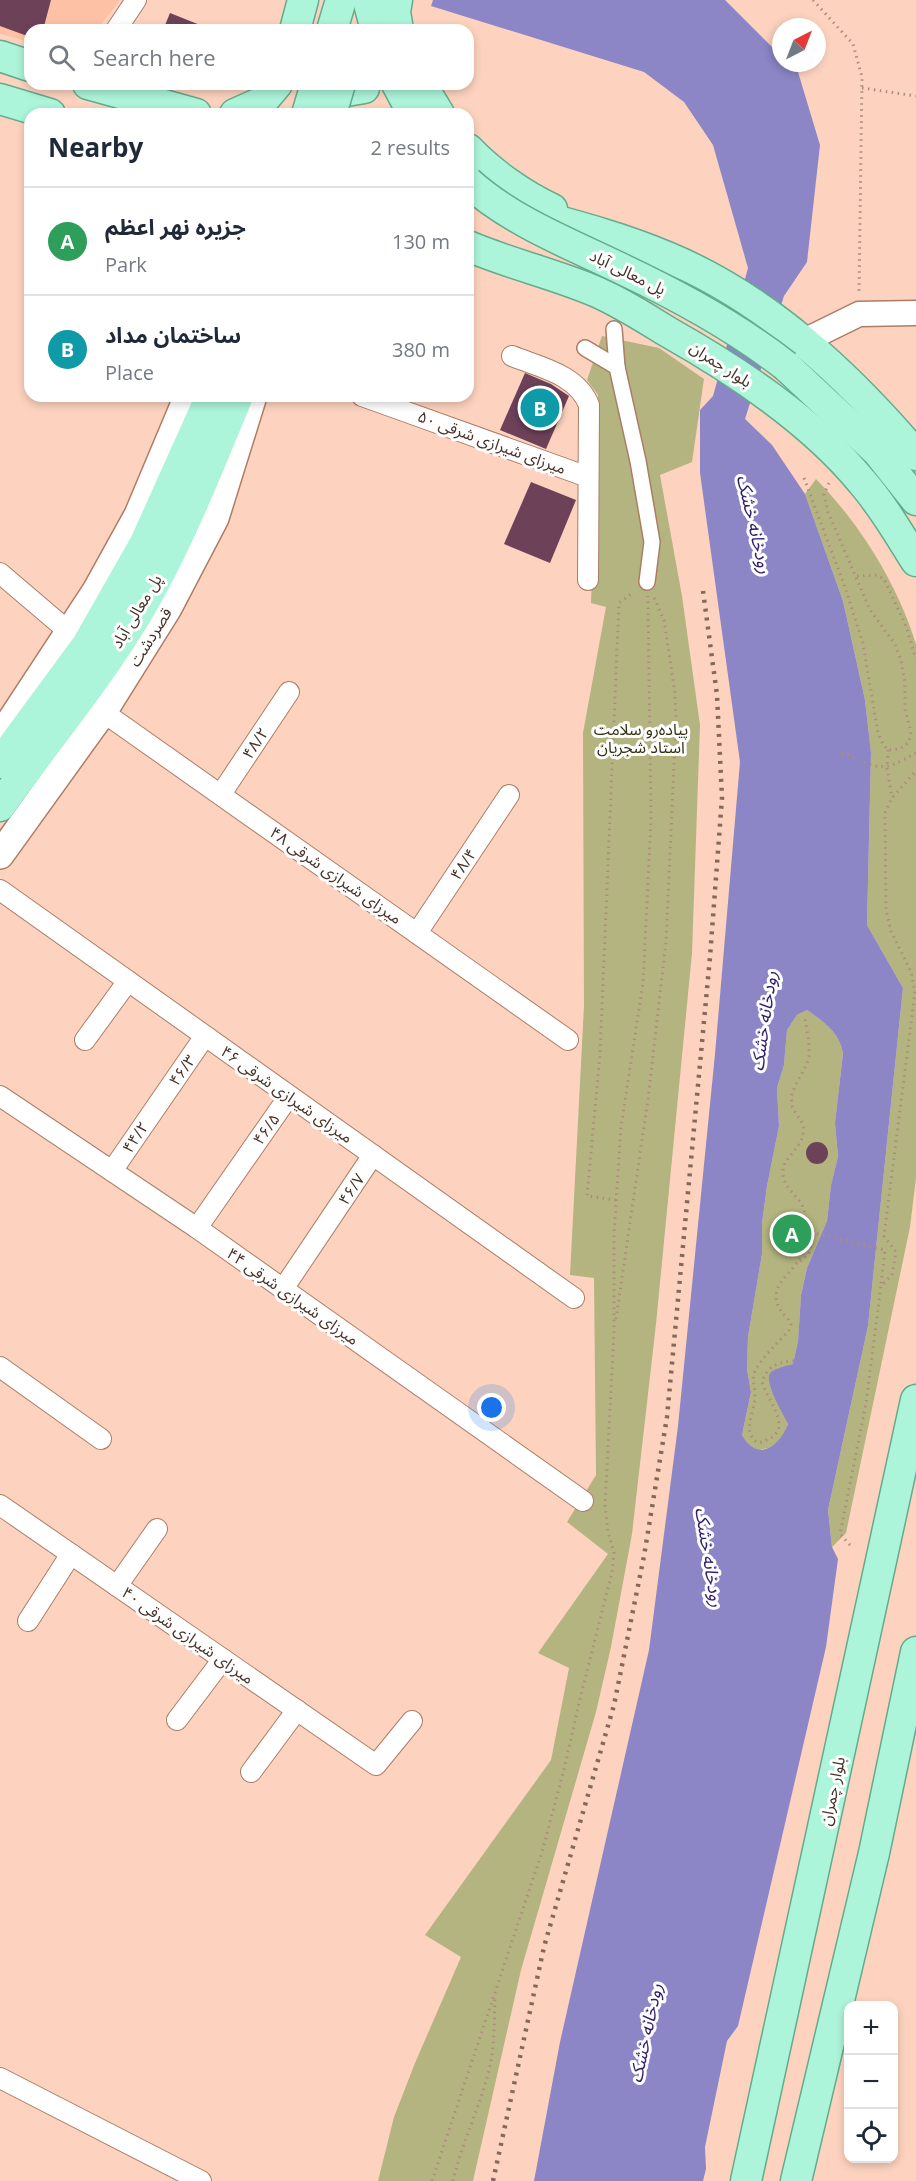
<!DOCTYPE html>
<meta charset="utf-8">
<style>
body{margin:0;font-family:"Open Sans","Noto Sans Arabic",sans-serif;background:#f6f6f7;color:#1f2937}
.controls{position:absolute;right:18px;bottom:18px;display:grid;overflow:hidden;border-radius:12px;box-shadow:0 3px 9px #0003}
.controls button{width:54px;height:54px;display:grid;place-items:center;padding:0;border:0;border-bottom:2px solid #e0e1e3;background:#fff;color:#1f2937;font:30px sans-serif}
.compass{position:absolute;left:772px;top:18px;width:54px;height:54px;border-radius:50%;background:#fff;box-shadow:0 3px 9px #0003;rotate:42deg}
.you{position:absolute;left:492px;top:1408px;width:21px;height:21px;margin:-15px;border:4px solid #fff;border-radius:50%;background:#1a73e8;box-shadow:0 0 0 9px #1a73e833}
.badge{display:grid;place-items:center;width:39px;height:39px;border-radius:50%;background:#29647c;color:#fff;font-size:20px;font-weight:700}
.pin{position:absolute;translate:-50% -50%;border:3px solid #fff;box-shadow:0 2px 6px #0006}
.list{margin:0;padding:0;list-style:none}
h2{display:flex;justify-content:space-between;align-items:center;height:78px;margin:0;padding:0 24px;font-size:26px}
h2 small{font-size:20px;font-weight:400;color:#747a83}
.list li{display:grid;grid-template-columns:39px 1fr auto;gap:18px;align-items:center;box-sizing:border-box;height:108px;padding:0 24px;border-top:2px solid #e0e1e3}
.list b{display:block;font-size:22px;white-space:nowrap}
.list p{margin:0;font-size:20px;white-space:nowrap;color:#747a83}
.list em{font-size:20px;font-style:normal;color:#747a83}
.icon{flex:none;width:33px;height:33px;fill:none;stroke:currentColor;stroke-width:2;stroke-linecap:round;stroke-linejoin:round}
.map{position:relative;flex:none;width:916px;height:2181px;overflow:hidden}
.search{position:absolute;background:#fff;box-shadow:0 3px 9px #0003;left:24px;top:24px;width:450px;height:66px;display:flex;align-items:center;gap:15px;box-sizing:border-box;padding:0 21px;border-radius:18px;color:#747a83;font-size:22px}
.panel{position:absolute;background:#fff;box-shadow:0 3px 9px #0003;left:24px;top:108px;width:450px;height:294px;border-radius:18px}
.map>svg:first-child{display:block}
.built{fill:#fdc2a5}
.green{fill:#b4b480}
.water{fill:#8c86c7;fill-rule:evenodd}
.building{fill:#6d4259}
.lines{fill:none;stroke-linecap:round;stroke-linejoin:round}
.pedestrian-casing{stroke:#ac7d65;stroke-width:18}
.minor-casing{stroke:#ac7d65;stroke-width:22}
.tertiary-casing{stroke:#ac7d65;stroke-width:27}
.secondary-casing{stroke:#ac7d65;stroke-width:30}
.primary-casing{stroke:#65ab8b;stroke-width:33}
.path{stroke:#ad8c7d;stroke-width:3;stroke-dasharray:1.5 4.5;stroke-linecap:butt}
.pedestrian{stroke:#fff;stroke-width:15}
.minor{stroke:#fff;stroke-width:20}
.tertiary{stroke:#fff;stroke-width:24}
.secondary{stroke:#fff;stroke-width:27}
.primary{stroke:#acf4da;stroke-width:30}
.rail{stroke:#84695b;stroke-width:4.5;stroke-dasharray:3 6;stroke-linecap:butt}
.primary-bridge-casing{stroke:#65ab8b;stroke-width:33;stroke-linecap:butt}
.primary-bridge{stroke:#acf4da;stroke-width:30}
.labels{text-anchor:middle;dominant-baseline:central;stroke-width:6;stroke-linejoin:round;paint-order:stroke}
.street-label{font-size:16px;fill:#463228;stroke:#fefefe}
.park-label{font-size:16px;fill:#323110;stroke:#fefefe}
.water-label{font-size:18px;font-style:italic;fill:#311e6c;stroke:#fefefe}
</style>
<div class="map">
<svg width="916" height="2181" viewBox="0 0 916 2181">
<rect width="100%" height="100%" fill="#fdd3bf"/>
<polygon class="built" points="0,0 120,0 97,30 71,26 70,30 30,30 30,42 0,34"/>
<g class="green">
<polygon points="602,336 659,348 704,379 692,462 660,475 682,596 700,725 692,953 656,1324 632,1534 611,1647 596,1712 521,1970 473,2181 378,2181 394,2117 415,2063 461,1957 425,1935 551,1760 569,1668 538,1653 608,1554 567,1522 596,1475 594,1278 570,1275 584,1006 583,733 606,607 591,603 598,395 587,380"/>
<path d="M 816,479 C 860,524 897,583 916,644 L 916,1178 L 910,1227 L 846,1533 L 832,1547 L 828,1510 L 868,1326 L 903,988 L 867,925 L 871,754 L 865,700 L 843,601 L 805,494 Z"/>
<path d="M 807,1010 C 824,1022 839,1032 843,1053 L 835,1123 L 838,1158 L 831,1185 L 827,1221 L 807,1268 L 801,1295 L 798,1341 L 793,1364 L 772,1371 L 788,1424 L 783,1437 L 774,1447 L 758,1450 L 748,1446 L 742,1435 L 751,1392 L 747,1369 L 748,1337 L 762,1254 L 762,1223 L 767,1186 L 779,1126 L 777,1088 L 784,1065 L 787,1030 L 797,1015 Z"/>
</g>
<path class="water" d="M 433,0 L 725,0 L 781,56 L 781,63 L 788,63 L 798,72 L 820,145 L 807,262 L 784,296 L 745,419 L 772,445 L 805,494 L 843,601 L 865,700 L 871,753 L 867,925 L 903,988 L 868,1326 L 828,1510 L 832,1547 L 838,1559 L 826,1647 L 738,2026 L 727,2041 L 705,2147 L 706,2169 L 703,2181 L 534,2181 L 560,2042 L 649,1650 L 678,1426 L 715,1054 L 740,762 L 700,473 L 700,410 L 713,396 L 748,268 L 713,145 L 684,102 L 644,72 L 431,6 ZM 807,1010 C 824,1022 839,1032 843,1053 L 835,1123 L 838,1157 L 831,1185 L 827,1221 L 807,1268 L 801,1295 L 798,1341 L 793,1364 C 786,1366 776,1368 771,1372 C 762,1380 784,1415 788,1424 C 779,1448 757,1462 742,1435 L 751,1392 L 747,1369 L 748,1337 L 762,1254 L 762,1223 L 767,1186 L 779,1126 L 777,1088 L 784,1065 L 787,1030 L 797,1015 Z"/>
<g class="building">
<polygon points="0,0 51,0 43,30 30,30 30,37 0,26"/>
<polygon points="170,13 210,29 210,30 163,30"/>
<polygon points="525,373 551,384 569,396 546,449 500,430"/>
<polygon points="531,482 576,500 550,563 504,544"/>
<circle cx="817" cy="1153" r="11"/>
</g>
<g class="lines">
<g class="pedestrian-casing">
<g id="pedestrian">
<polyline points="614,329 617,367"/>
<polyline points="585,348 617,367 638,461 652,542 647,582"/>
</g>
</g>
<g class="minor-casing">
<g id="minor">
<polyline points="116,30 136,0"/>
<path d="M 512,356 C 539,367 577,374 589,405 L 588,580"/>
<polyline points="362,396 588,477"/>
<polyline points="0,573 68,631"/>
<polyline points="103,712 568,1040"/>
<polyline points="221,794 289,692"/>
<polyline points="0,890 574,1298"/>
<polyline points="417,933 509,795"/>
<polyline points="85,1040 128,981"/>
<polyline points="0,1096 197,1228 583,1501"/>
<polyline points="112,1171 205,1036"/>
<polyline points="197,1228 289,1096"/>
<polyline points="283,1289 373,1155"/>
<polyline points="0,1367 101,1439"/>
<polyline points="0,1505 376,1765 412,1721"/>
<polyline points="117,1586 157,1529"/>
<polyline points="28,1621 71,1554"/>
<polyline points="177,1720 223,1659"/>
<polyline points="251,1772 297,1710"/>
<polyline points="0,2078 201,2181"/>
</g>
</g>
<g class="tertiary-casing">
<polyline id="tertiary" points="804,341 859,314 916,313"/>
</g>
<g class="secondary-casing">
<g id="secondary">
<polyline points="0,737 96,591 138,515 188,396"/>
<polyline points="0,855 103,712 168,608 215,518 253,396"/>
</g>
</g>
<g class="primary-casing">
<g id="primary">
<polyline points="368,0 376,30"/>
<polyline points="397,0 395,12 398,30"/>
<polyline points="295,30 303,0"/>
<polyline points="332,30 341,0"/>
<polyline points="0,56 30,66"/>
<polyline points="88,84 196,114"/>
<polyline points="397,84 413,114"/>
<polyline points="421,84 439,114"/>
<polyline points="315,89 335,93 364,88"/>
<polyline points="0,99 50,114"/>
<polyline points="235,114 262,102 277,84"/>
<path d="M 468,149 C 491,173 522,195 552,209"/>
<path d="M 514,209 C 565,223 618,236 667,257 C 766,298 848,375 916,455"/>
<path d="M 468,246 C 510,264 555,274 597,292 C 622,303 645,318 668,332 C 737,371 811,420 862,482 C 883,506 899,534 916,561"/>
<polyline points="786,366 877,451 916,500"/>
<polyline points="0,763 87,645 145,543 211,396"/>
<path d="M 0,806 C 51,734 110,666 152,588 C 185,527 211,461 238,396"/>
<polyline points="746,2181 916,1400"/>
<polyline points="796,2181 874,1853 916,1652"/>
</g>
</g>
<g class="path">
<polyline points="813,0 853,44 862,77 859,294"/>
<polyline points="174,30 175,27"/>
<polyline points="862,88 916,96"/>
<polyline points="804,478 846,590 863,644 878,733 883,744 888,750 900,749 909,742 911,732 905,709 905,682 901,661 895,644 870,610 828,512 824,494 830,481"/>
<polyline points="857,576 877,575 884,579 906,626 916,659"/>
<polyline points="888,750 887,768 892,798"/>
<path d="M 842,753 C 879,768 879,774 916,753"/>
<polyline points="616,1200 587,1196 600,1054 619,603 634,592"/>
<polyline points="800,1261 809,1254 814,1233 885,1250 881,1284"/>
<polyline points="616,1319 648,1099 666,942 676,721 675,693 664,620 653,595"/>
<path d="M 794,1361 C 778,1362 767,1366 762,1382 C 770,1406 798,1433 758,1443 C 740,1432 756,1411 755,1395 C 755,1386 751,1380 755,1371 C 763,1356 778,1343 789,1330 L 791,1324 C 788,1317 781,1313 778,1306 C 768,1280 802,1270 804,1246 C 805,1233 808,1217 802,1205 C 796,1194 784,1188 783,1174 C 781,1158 801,1150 803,1134 C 806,1121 795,1117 792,1105 C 788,1088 808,1071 809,1054 C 810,1042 806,1028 805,1017"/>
<polyline points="850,1545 840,1534 866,1403 881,1286 892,1275 896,1252 884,1236 915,992 911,972 891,931 886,910 885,813 892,798 916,771"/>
<polyline points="432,2181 542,1852 564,1769 580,1699 612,1572 614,1553 608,1532 605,1505 614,1332 614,1234 621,1127 643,983 646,922 651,820 648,596"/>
<path d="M 453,2181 C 462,2142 481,2105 490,2066 C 495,2044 494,2020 495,1997"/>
</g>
<use href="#pedestrian" class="pedestrian"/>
<use href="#minor" class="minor"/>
<use href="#tertiary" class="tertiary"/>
<use href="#secondary" class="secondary"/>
<use href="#primary" class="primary"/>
<polyline class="rail" points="493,2181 544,1947 614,1705 644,1556 667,1417 710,957 722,798 717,695 703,591"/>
<g class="primary-bridge-casing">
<g id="primary-bridge">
<polyline points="307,114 316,84"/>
<polyline points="331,114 340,84"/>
<path d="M 468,182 C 512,222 571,244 624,270 C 681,297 736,327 786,366"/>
</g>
</g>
<use href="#primary-bridge" class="primary-bridge"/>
</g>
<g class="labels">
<g class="street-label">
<text transform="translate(628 272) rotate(26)">پل معالی آباد</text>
<text transform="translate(721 364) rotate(33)">بلوار چمران</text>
<text transform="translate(492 442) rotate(20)">۵۰ میرزای شیرازی شرقی</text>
<text transform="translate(136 611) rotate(-59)">پل معالی آباد</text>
<text transform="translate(150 637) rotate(-58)">قصردشت</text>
<text transform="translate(255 743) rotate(-56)">۴۸/۲</text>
<text transform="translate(463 864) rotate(-56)">۴۸/۴</text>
<text transform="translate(336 875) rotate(35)">۴۸ میرزای شیرازی شرقی</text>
<text transform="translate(182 1070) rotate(-55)">۴۶/۳</text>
<text transform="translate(287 1094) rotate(35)">۴۶ میرزای شیرازی شرقی</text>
<text transform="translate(266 1129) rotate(-55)">۴۶/۵</text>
<text transform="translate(135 1137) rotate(-56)">۴۴/۲</text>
<text transform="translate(351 1189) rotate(-56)">۴۶/۷</text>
<text transform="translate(293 1296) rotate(35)">۴۴ میرزای شیرازی شرقی</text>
<text transform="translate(188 1635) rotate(35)">۴۰ میرزای شیرازی شرقی</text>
<text transform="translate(832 1791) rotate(-78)">بلوار چمران</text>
</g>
<g class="park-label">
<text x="641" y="729">پیاده‌رو سلامت<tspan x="641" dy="18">استاد شجریان</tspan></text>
</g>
<g class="water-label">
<text transform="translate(755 524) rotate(77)">رودخانه خشک</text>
<text transform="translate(763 1021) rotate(-82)">رودخانه خشک</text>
<text transform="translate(710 1557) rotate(81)">رودخانه خشک</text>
<text transform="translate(645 2033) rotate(-78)">رودخانه خشک</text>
</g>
</g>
</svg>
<div class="controls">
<button>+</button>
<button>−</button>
<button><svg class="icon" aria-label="locate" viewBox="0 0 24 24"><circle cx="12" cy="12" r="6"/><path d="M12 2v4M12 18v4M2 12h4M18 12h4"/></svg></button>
</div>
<svg class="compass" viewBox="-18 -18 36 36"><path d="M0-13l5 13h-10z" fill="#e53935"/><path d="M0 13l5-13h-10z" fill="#747a83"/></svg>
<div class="you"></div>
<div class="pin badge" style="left:792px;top:1234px;background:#2e9e5b">A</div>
<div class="pin badge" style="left:540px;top:408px;background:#0f9aa8">B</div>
<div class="search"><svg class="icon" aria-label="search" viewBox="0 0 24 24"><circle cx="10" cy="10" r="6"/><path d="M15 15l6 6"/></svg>Search here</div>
<section class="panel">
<h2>Nearby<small>2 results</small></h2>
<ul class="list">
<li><span class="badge" style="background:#2e9e5b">A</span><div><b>جزیره نهر اعظم</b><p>Park</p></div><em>130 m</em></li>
<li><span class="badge" style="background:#0f9aa8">B</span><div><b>ساختمان مداد</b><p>Place</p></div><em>380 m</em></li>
</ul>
</section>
</div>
